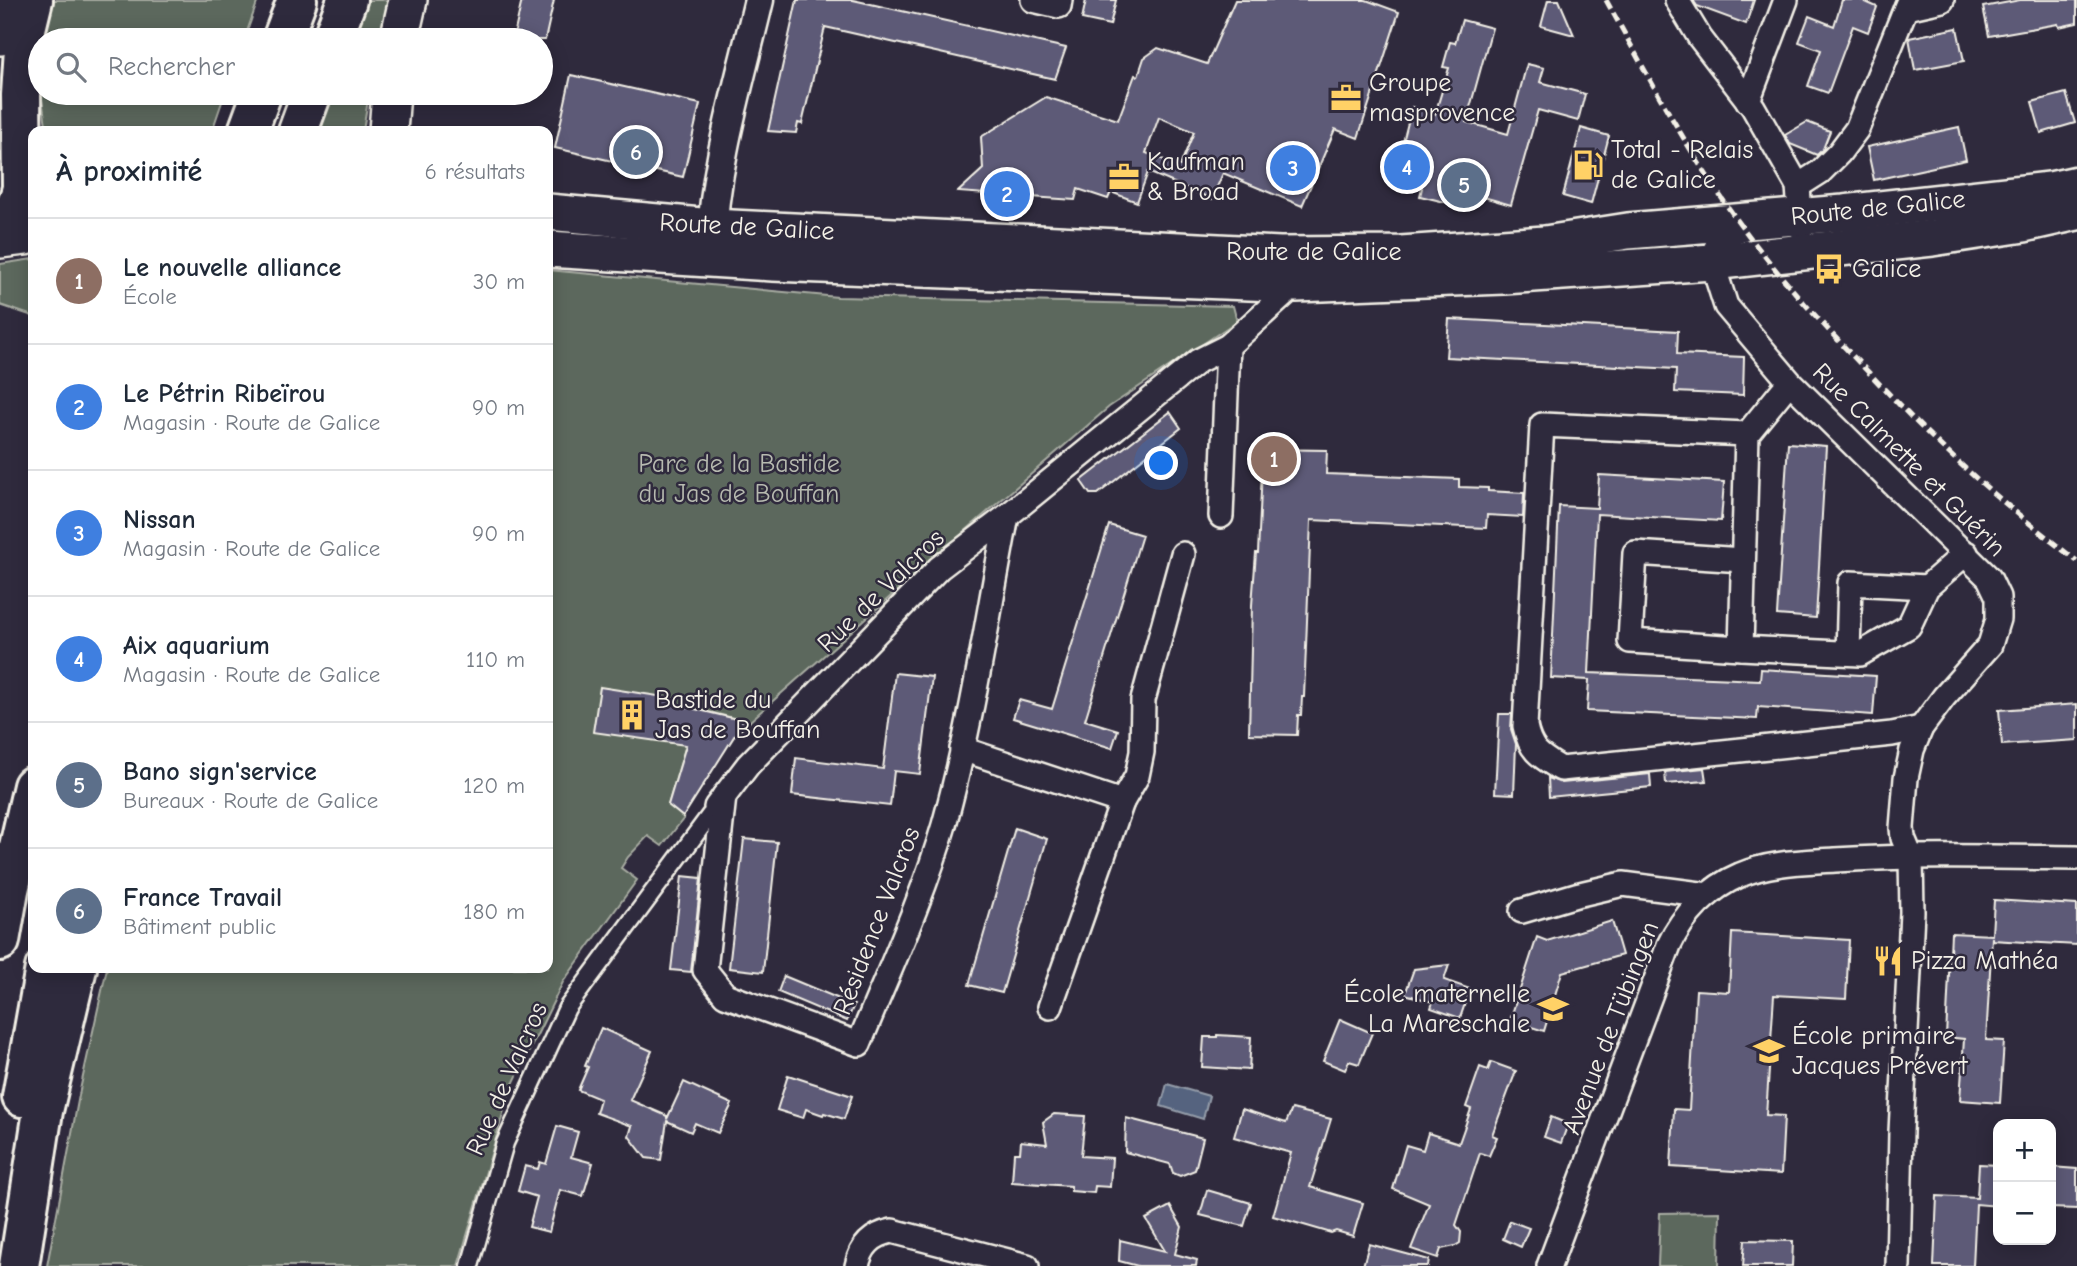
<!DOCTYPE html>
<html lang="fr">
<meta charset="utf-8">
<style>
body{margin:0;font-family:"Comic Neue",sans-serif;background:#f2f2f3;color:#1f2937}
.controls{position:absolute;right:21px;bottom:21px;display:grid;overflow:hidden;border-radius:14px;box-shadow:0 4px 18px #0003}
.controls button{width:63px;height:63px;display:grid;place-items:center;padding:0;border:0;border-bottom:2px solid #e0e1e3;background:#fff;color:#1f2937;font:35px sans-serif}
.you{position:absolute;left:1162px;top:464px;width:24px;height:24px;margin:-18px;border:5px solid #fff;border-radius:50%;background:#1a73e8;box-shadow:0 0 0 10px #1a73e833}
.badge{display:grid;place-items:center;width:46px;height:46px;border-radius:50%;background:#111827;color:#fff;font-size:23px;font-weight:700}
.pin{position:absolute;translate:-50% -50%;border:4px solid #fff;box-shadow:0 2px 7px #0006}
.list{margin:0;padding:0;list-style:none}
h2{display:flex;justify-content:space-between;align-items:center;height:91px;margin:0;padding:0 28px;font-size:30px}
h2 small{font-size:23px;font-weight:400;color:#747a83}
.list li{display:grid;grid-template-columns:46px 1fr auto;gap:21px;align-items:center;box-sizing:border-box;height:126px;padding:0 28px;border-top:2px solid #e0e1e3}
.list b{display:block;font-size:26px;white-space:nowrap}
.list p{margin:0;font-size:23px;white-space:nowrap;color:#747a83}
.list em{font-size:23px;font-style:normal;color:#747a83}
.icon{flex:none;width:38px;height:38px;fill:none;stroke:currentColor;stroke-width:2;stroke-linecap:round;stroke-linejoin:round}
.map{position:relative;flex:none;width:2077px;height:1266px;overflow:hidden}
.search{position:absolute;background:#fff;box-shadow:0 4px 18px #0003;left:28px;top:28px;width:525px;height:77px;display:flex;align-items:center;gap:18px;box-sizing:border-box;padding:0 24px;border-radius:38px;color:#747a83;font-size:26px}
.panel{position:absolute;background:#fff;box-shadow:0 4px 18px #0003;left:28px;top:126px;width:525px;height:847px;border-radius:14px}
.map>svg:first-child{display:block}
.green{fill:#5c685d;stroke:#a8aca2;stroke-width:2}
.water{fill:#54647f;stroke:#949ca9;stroke-width:2}
.building{fill:#5d5a77;stroke:#f4f1e8;stroke-width:2;fill-rule:evenodd}
.lines{fill:none;stroke-linecap:round;stroke-linejoin:round}
.pedestrian-casing{stroke:#f4f1e8;stroke-width:21}
.minor-casing{stroke:#f4f1e8;stroke-width:28}
.tertiary-casing{stroke:#f4f1e8;stroke-width:33}
.primary-casing{stroke:#f4f1e8;stroke-width:40}
.trunk-casing{stroke:#f4f1e8;stroke-width:42}
.motorway-casing{stroke:#f4f1e8;stroke-width:44}
.pedestrian{stroke:#2f2a3d;stroke-width:16}
.minor{stroke:#2f2a3d;stroke-width:23}
.tertiary{stroke:#2f2a3d;stroke-width:28}
.primary{stroke:#2f2a3d;stroke-width:35}
.trunk{stroke:#2f2a3d;stroke-width:37}
.motorway{stroke:#2f2a3d;stroke-width:38}
.rail{stroke:#f4f1e8;stroke-width:5;stroke-dasharray:10 5;stroke-linecap:butt}
.labels{text-anchor:middle;dominant-baseline:central;stroke-width:5;stroke-linejoin:round;paint-order:stroke}
.poi-label{font-size:26px;fill:#f4f1e8;stroke:#2f2a3d;text-anchor:start}
.street-label{font-size:26px;fill:#f4f1e8;stroke:#2f2a3d}
.park-label{font-size:26px;fill:#b7bab0;stroke:#2f2a3d}
</style>
<div class="map">
<svg width="2077" height="1266" viewBox="0 0 2077 1266">
<rect width="100%" height="100%" fill="#2f2a3d"/>
<filter id="ink" filterUnits="userSpaceOnUse"><feTurbulence type="fractalNoise" baseFrequency=".0143" numOctaves="2"/><feDisplacementMap in="SourceGraphic" scale="14" xChannelSelector="R" yChannelSelector="G"/><feConvolveMatrix kernelMatrix="1 2 1 2 8 2 1 2 1" color-interpolation-filters="sRGB"/></filter>
<g filter="url(#ink)">
<g class="green">
<polygon points="52,0 258,0 244,40 44,40"/>
<polygon points="369,0 392,0 381,40 353,40"/>
<polygon points="41,93 225,93 212,131 47,131"/>
<polygon points="333,93 369,93 363,131 319,131"/>
<polygon points="33,259 33,316 0,305 0,264"/>
<polygon points="548,270 838,297 1233,306 1237,321 1109,407 934,558 749,722 694,708 692,725 668,805 684,818 662,846 648,836 628,857 621,868 637,880 563,982 510,1090 458,1266 47,1266 80,1090 107,968 548,968"/>
<polygon points="1720,1212 1719,1266 1658,1266 1660,1213"/>
</g>
<polygon class="water" points="1167,1084 1209,1096 1203,1119 1161,1106"/>
<g class="building">
<polygon points="522,0 554,0 545,40 513,40"/>
<polygon points="797,0 853,0 1066,48 1055,79 825,27 802,124 798,123 796,133 768,131"/>
<polygon points="1086,0 1116,0 1110,25 1082,19"/>
<path d="M 1235,0 L 1366,0 L 1399,12 L 1358,138 L 1335,129 L 1302,206 L 1223,173 L 1212,199 L 1148,172 L 1137,202 L 1111,192 L 1108,199 L 1078,189 L 1075,200 L 958,192 L 983,169 L 981,137 L 1046,97 L 1118,120 L 1135,75 L 1138,76 L 1144,58 L 1158,48 L 1207,64 ZM 1159,117 L 1194,132 L 1180,166 L 1146,153 Z"/>
<polygon points="1548,0 1559,0 1574,35 1541,26"/>
<polygon points="1693,0 1754,0 1746,24 1697,6"/>
<polygon points="1842,0 1861,0 1877,7 1868,32 1853,26 1828,93 1808,86 1821,50 1799,42 1809,16 1834,26"/>
<polygon points="2020,0 2077,0 2077,23 2059,27 2058,24 1989,36 1983,7"/>
<polygon points="1462,20 1492,28 1466,122 1508,134 1527,64 1544,68 1540,82 1585,94 1578,121 1538,110 1511,205 1470,193 1469,198 1453,193 1449,203 1420,196 1422,188 1393,181 1412,107 1435,114 1449,68 1443,67 1450,42 1455,43"/>
<polygon points="1957,28 1964,61 1915,70 1909,38"/>
<polygon points="571,75 700,104 683,177 555,148"/>
<polygon points="2066,93 2075,123 2041,133 2032,102"/>
<polygon points="1807,122 1830,131 1823,149 1817,155 1790,144 1785,135"/>
<polygon points="1959,127 1966,160 1874,180 1867,147"/>
<polygon points="1581,128 1609,136 1591,204 1563,196"/>
<polygon points="1449,319 1678,331 1677,354 1744,357 1743,395 1675,392 1676,369 1446,357"/>
<polygon points="1170,412 1181,428 1098,494 1090,494 1081,481"/>
<polygon points="1788,443 1826,446 1816,618 1777,615"/>
<polygon points="1263,449 1327,450 1326,474 1459,479 1459,487 1488,488 1488,491 1524,493 1523,517 1487,515 1486,528 1311,520 1304,697 1302,697 1301,715 1298,715 1297,735 1249,734 1252,605 1256,553 1258,553"/>
<polygon points="1599,475 1724,482 1721,521 1597,514 1589,673 1760,680 1761,669 1876,676 1873,715 1758,707 1757,719 1587,711 1589,680 1551,678 1559,506 1597,508"/>
<polygon points="1109,525 1142,535 1085,720 1118,730 1112,748 1013,718 1019,700 1052,709"/>
<polygon points="895,673 932,677 920,774 894,771 890,806 792,795 796,758 883,769"/>
<polygon points="600,687 671,698 670,703 749,722 735,735 683,817 668,805 686,745 593,732"/>
<polygon points="2077,704 2077,740 2002,745 1999,710"/>
<polygon points="1499,714 1512,714 1511,729 1516,744 1514,794 1495,793"/>
<polygon points="1704,768 1706,781 1666,784 1665,772"/>
<polygon points="1650,774 1651,787 1549,797 1548,778 1562,783"/>
<polygon points="1015,828 1047,839 1002,993 969,985"/>
<polygon points="744,839 777,842 763,972 729,968"/>
<polygon points="682,876 701,878 691,972 671,970"/>
<polygon points="1994,900 2077,905 2077,945 1992,940 1992,937 1986,1040 2004,1041 2000,1103 1960,1100 1964,1039 1946,1037 1951,933 1992,935"/>
<polygon points="1612,921 1622,955 1562,972 1544,1031 1510,1020 1537,937 1547,941"/>
<polygon points="1732,933 1849,940 1846,999 1774,995 1766,1115 1784,1116 1781,1174 1671,1167 1674,1109 1689,1110 1696,990 1729,992"/>
<polygon points="1449,965 1444,980 1470,989 1460,1018 1431,1008 1433,1002 1405,994 1414,969"/>
<polygon points="784,976 854,1005 847,1021 778,992"/>
<polygon points="1340,1019 1372,1033 1359,1064 1349,1061 1345,1070 1323,1061"/>
<polygon points="601,1028 652,1051 630,1100 667,1116 667,1119 684,1082 732,1104 718,1133 695,1123 691,1132 667,1121 661,1160 646,1158 629,1136 632,1126 596,1113 600,1099 578,1090 588,1067 585,1066"/>
<polygon points="1217,1035 1251,1037 1249,1070 1202,1067 1204,1037 1217,1037"/>
<polygon points="1491,1062 1516,1071 1492,1135 1497,1137 1489,1156 1480,1153 1456,1225 1461,1232 1460,1243 1455,1246 1441,1249 1438,1258 1411,1249 1429,1204 1393,1189 1406,1145 1423,1150 1428,1133 1459,1143 1471,1109 1466,1107 1480,1067 1488,1070"/>
<polygon points="788,1075 852,1096 844,1119 824,1113 823,1115 806,1109 803,1118 777,1110"/>
<polygon points="1242,1109 1286,1123 1292,1109 1331,1119 1310,1187 1363,1203 1353,1236 1336,1231 1331,1233 1273,1216 1291,1153 1234,1137"/>
<polygon points="1054,1114 1085,1116 1081,1156 1112,1158 1110,1187 1095,1186 1094,1193 1071,1191 1071,1186 1012,1182 1014,1153 1020,1153 1021,1141 1047,1144 1043,1122"/>
<polygon points="1551,1117 1568,1124 1561,1143 1544,1137"/>
<polygon points="1126,1118 1203,1138 1195,1170 1180,1176 1173,1173 1170,1164 1125,1152"/>
<polygon points="557,1126 578,1132 571,1157 593,1163 583,1196 560,1190 549,1232 529,1227 537,1197 518,1191 525,1166 538,1169 540,1162 546,1164"/>
<polygon points="1979,1164 1998,1165 1998,1206 1976,1204 1973,1266 1934,1266 1937,1196 1977,1198"/>
<polygon points="2051,1167 2077,1169 2077,1209 2051,1208"/>
<polygon points="1207,1190 1251,1203 1244,1226 1200,1215"/>
<polygon points="1170,1206 1182,1227 1175,1254 1197,1260 1196,1266 1138,1266 1119,1261 1120,1240 1165,1251 1146,1219"/>
<polygon points="1510,1221 1529,1228 1521,1247 1503,1239"/>
<polygon points="1745,1240 1793,1241 1792,1266 1743,1266"/>
<polygon points="1369,1244 1429,1260 1428,1266 1363,1266"/>
</g>
<g class="lines">
<g class="pedestrian-casing">
<polyline id="pedestrian" points="470,1266 505,1143 567,1008 710,815"/>
</g>
<g class="minor-casing">
<g id="minor">
<polyline points="1033,0 1059,6 1060,0"/>
<polyline points="1677,0 1700,38 1753,107 1778,151 1798,186 1801,228"/>
<polyline points="1906,8 1942,0"/>
<polyline points="1748,101 1786,0"/>
<polyline points="1798,186 1820,172 1839,153 1857,129 1909,0"/>
<polyline points="1745,228 1722,236 1715,250 1712,262 1726,306 1790,382 1989,578 1998,597 1998,619 1990,645 1944,697 1921,728 1912,750 1906,778 1902,828 1903,838 1911,857 1912,912 1901,1132 1898,1266"/>
<polyline points="1782,391 1747,434 1741,648 1860,654 1909,626 1927,587 1966,553"/>
<path d="M 1747,434 L 1542,425 L 1525,726 C 1530,751 1540,756 1561,769 L 1892,734 L 1921,728"/>
<polyline points="1221,516 1228,346"/>
<polyline points="1741,648 1630,641 1635,553 1743,560"/>
<polyline points="1848,653 1850,583 1927,587"/>
<polyline points="962,749 1122,802 1050,1007"/>
<path d="M 724,796 L 705,970 L 725,995 L 859,1044 C 888,973 923,898 944,825 C 972,724 987,619 1007,516"/>
<polyline points="1122,802 1137,776 1142,752 1143,700 1183,554"/>
<polyline points="716,807 748,765 939,568 1007,516 1198,361 1228,346 1296,284 1297,280"/>
<polyline points="1522,911 1576,895 1623,884 1708,895"/>
<path d="M 857,1266 C 861,1246 872,1235 892,1231 L 1027,1266"/>
<path d="M 1549,1266 L 1669,945 C 1683,915 1709,888 1740,875 C 1769,862 1805,862 1835,860 C 1916,855 1996,857 2077,858"/>
</g>
</g>
<g class="tertiary-casing">
<path id="tertiary" d="M 711,248 C 714,164 740,81 759,0"/>
</g>
<g class="primary-casing">
<g id="primary">
<polyline points="548,212 712,227 1280,255 1401,254 1545,244 1628,231 1844,213 2050,190 2077,184"/>
<polyline points="0,240 25,237 33,234"/>
<polyline points="548,249 773,263 1296,284 1504,276 1712,262 1932,238 2024,224 2077,212"/>
</g>
</g>
<g class="trunk-casing">
<g id="trunk">
<polyline points="0,36 7,0"/>
<polyline points="399,40 408,0"/>
<polyline points="388,131 391,93"/>
</g>
</g>
<g class="motorway-casing">
<g id="motorway">
<polyline points="282,40 297,0"/>
<polyline points="332,40 347,0"/>
<polyline points="248,131 262,93"/>
<polyline points="298,131 312,93"/>
<path d="M 0,218 C 14,215 19,200 22,188 L 21,95 L 25,33 L 33,0"/>
<polyline points="0,941 9,890 33,786"/>
<polyline points="22,1097 45,968"/>
<polyline points="19,1266 43,1111 77,968"/>
</g>
</g>
<use href="#pedestrian" class="pedestrian"/>
<use href="#minor" class="minor"/>
<use href="#tertiary" class="tertiary"/>
<use href="#primary" class="primary"/>
<use href="#trunk" class="trunk"/>
<use href="#motorway" class="motorway"/>
<path class="rail" d="M 1606,0 C 1645,70 1684,145 1730,210 C 1773,271 1821,323 1872,376 C 1894,399 1916,423 1939,444 C 1983,486 2029,524 2077,561"/>
</g>
</g>
<defs>
<g id="office-bare" transform="scale(2.415)"><path d="M-6-3h4V-5.5h4V-3h4V5H-6ZM-1-4.5V-3h2v-1.5ZM-6 0V1H6V0Z" fill="#ffd166" stroke="#2f2a3d" stroke-width="2.5" paint-order="stroke"/></g>
<g id="fuel-bare" transform="scale(2.415)"><path d="M-5.5-6h7V0h2V4h1.3V-2.5L3-4.5l.8-.8L6-3V5H2.5V1h-1V6h-7ZM-4.2-4.7v3.2H.2V-4.7Z" fill="#ffd166" stroke="#2f2a3d" stroke-width="2.5" paint-order="stroke"/></g>
<g id="bus-bare" transform="scale(2.415)"><path d="M-5-6H5V4H4V6H2V4H-2V6H-4V4H-5ZM-3.5-4V0h7V-4ZM-3.5 1.2v1.5H-2V1.2ZM2 1.2v1.5H3.5V1.2Z" fill="#ffd166" stroke="#2f2a3d" stroke-width="2.5" paint-order="stroke"/></g>
<g id="building-bare" transform="scale(2.415)"><path d="M-4-6H4V6H1V3H-1V6H-4ZM-2.5-4.3h1.7v1.8h-1.7ZM.8-4.3h1.7v1.8H.8ZM-2.5-1h1.7V.8h-1.7ZM.8-1h1.7V.8H.8Z" fill="#ffd166" stroke="#2f2a3d" stroke-width="2.5" paint-order="stroke"/></g>
<g id="restaurant-bare" transform="scale(2.415)"><path d="M-5-6h1v4h1v-4h1v4h1v-4h1v5L-1.5 .5V6h-2V.5L-5-1ZM5-6V6H3V1.5H1.5Q1.5-4 5-6Z" fill="#ffd166" stroke="#2f2a3d" stroke-width="2.5" paint-order="stroke"/></g>
<g id="school-bare" transform="scale(2.415)"><path d="M0-5L7-2L0 1L-7-2ZM-4 1L0 2.5L4 1V4Q0 6-4 4Z" fill="#ffd166" stroke="#2f2a3d" stroke-width="2.5" paint-order="stroke"/></g>
</defs>
<g fill-rule="evenodd">
<use href="#office-bare" x="1346" y="98"/>
<use href="#fuel-bare" x="1588" y="165"/>
<use href="#office-bare" x="1124" y="177"/>
<use href="#bus-bare" x="1829" y="269"/>
<use href="#building-bare" x="632" y="715"/>
<use href="#restaurant-bare" x="1888" y="961"/>
<use href="#school-bare" x="1553" y="1009"/>
<use href="#school-bare" x="1769" y="1051"/>
</g>
<g class="labels">
<g class="poi-label">
<text x="1369" y="83">Groupe<tspan x="1369" dy="30">masprovence</tspan></text>
<text x="1611" y="150">Total - Relais<tspan x="1611" dy="30">de Galice</tspan></text>
<text x="1147" y="162">Kaufman<tspan x="1147" dy="30">&amp; Broad</tspan></text>
<text x="1852" y="269">Galice</text>
<text x="655" y="700">Bastide du<tspan x="655" dy="30">Jas de Bouffan</tspan></text>
<text x="1911" y="961">Pizza Mathéa</text>
<text x="1530" y="994" text-anchor="end">École maternelle<tspan x="1530" dy="30">La Mareschale</tspan></text>
<text x="1792" y="1036">École primaire<tspan x="1792" dy="30">Jacques Prévert</tspan></text>
</g>
<g class="street-label">
<text transform="translate(1878 208) rotate(-6)">Route de Galice</text>
<text transform="translate(747 227) rotate(3)">Route de Galice</text>
<text x="1314" y="252">Route de Galice</text>
<text transform="translate(1909 460) rotate(45)">Rue Calmette et Guérin</text>
<text transform="translate(881 591) rotate(-44)">Rue de Valcros</text>
<text transform="translate(877 921) rotate(-69)">Résidence Valcros</text>
<text transform="translate(1611 1028) rotate(-69)">Avenue de Tübingen</text>
<text transform="translate(507 1079) rotate(-66)">Rue de Valcros</text>
</g>
<g class="park-label">
<text x="739" y="464">Parc de la Bastide<tspan x="739" dy="30">du Jas de Bouffan</tspan></text>
</g>
</g>
</svg>
<div class="controls">
<button>+</button>
<button>−</button>
</div>
<div class="you"></div>
<div class="pin badge" style="left:1274px;top:459px;background:#8d6e63">1</div>
<div class="pin badge" style="left:1007px;top:194px;background:#3f7fe0">2</div>
<div class="pin badge" style="left:1293px;top:168px;background:#3f7fe0">3</div>
<div class="pin badge" style="left:1407px;top:167px;background:#3f7fe0">4</div>
<div class="pin badge" style="left:1464px;top:185px;background:#5c6f8a">5</div>
<div class="pin badge" style="left:636px;top:152px;background:#5c6f8a">6</div>
<div class="search"><svg class="icon" aria-label="search" viewBox="0 0 24 24"><circle cx="10" cy="10" r="6"/><path d="M15 15l6 6"/></svg>Rechercher</div>
<section class="panel">
<h2>À proximité<small>6 résultats</small></h2>
<ul class="list">
<li><span class="badge" style="background:#8d6e63">1</span><div><b>Le nouvelle alliance</b><p>École</p></div><em>30 m</em></li>
<li><span class="badge" style="background:#3f7fe0">2</span><div><b>Le Pétrin Ribeïrou</b><p>Magasin · Route de Galice</p></div><em>90 m</em></li>
<li><span class="badge" style="background:#3f7fe0">3</span><div><b>Nissan</b><p>Magasin · Route de Galice</p></div><em>90 m</em></li>
<li><span class="badge" style="background:#3f7fe0">4</span><div><b>Aix aquarium</b><p>Magasin · Route de Galice</p></div><em>110 m</em></li>
<li><span class="badge" style="background:#5c6f8a">5</span><div><b>Bano sign'service</b><p>Bureaux · Route de Galice</p></div><em>120 m</em></li>
<li><span class="badge" style="background:#5c6f8a">6</span><div><b>France Travail</b><p>Bâtiment public</p></div><em>180 m</em></li>
</ul>
</section>
</div>
